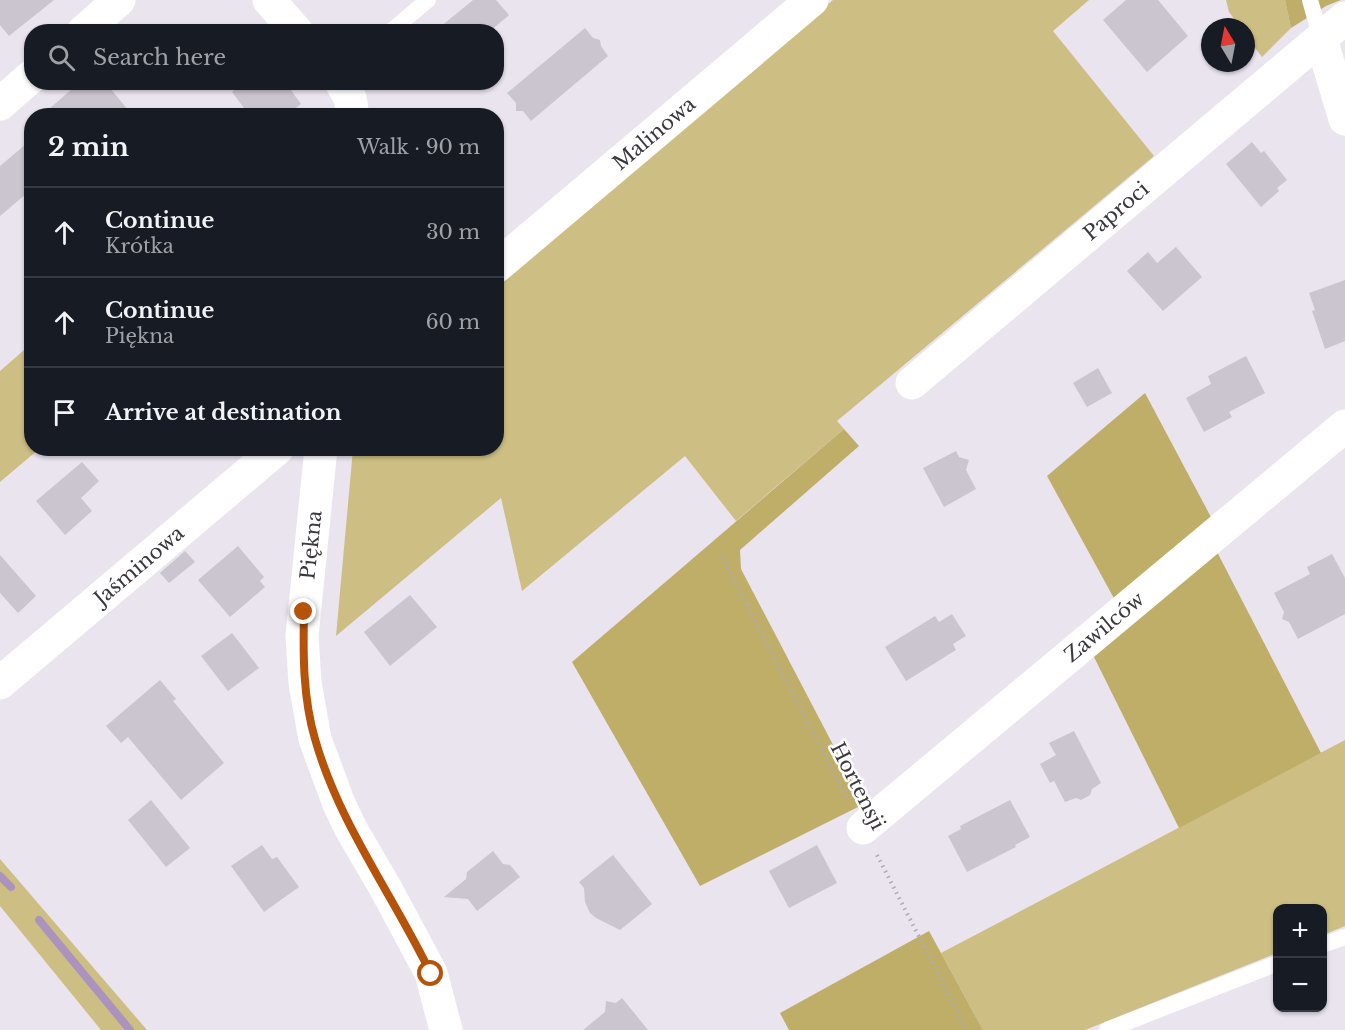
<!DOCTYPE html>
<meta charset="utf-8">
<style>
body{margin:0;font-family:"Libre Baskerville",serif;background:#20242c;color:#f1f3f6}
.controls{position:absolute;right:18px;bottom:18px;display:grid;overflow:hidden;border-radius:12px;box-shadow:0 2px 4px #0004}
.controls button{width:54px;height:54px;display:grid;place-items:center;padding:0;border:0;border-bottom:2px solid #363941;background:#171b24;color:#f1f3f6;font:30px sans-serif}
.compass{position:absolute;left:1201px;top:18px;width:54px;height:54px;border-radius:50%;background:#171b24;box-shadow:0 2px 4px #0004;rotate:350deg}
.stop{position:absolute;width:18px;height:18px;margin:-14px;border:4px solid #b45309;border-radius:50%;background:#fff}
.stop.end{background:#b45309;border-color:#fff;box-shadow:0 2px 6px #0008}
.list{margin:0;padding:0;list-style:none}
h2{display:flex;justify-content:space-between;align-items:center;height:78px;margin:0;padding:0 24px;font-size:26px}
h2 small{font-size:20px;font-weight:400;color:#9ea1a6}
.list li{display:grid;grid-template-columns:39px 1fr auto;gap:18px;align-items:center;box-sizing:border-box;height:90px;padding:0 24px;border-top:2px solid #363941}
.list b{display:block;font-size:22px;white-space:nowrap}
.list p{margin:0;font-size:20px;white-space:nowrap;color:#9ea1a6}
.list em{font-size:20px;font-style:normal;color:#9ea1a6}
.icon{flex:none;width:33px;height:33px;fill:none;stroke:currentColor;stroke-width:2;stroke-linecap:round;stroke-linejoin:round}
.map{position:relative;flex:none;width:1345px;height:1030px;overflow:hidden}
.search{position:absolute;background:#171b24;box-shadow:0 2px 4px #0004;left:24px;top:24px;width:480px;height:66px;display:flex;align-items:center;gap:15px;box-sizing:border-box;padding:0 21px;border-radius:24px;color:#9ea1a6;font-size:22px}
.panel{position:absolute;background:#171b24;box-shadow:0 2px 4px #0004;left:24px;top:108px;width:480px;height:348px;border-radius:24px}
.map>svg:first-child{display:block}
.green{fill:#cdbf83}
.forest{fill:#bfae68}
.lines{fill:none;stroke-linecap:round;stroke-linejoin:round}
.stream{stroke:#ac92be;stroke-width:8}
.building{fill:#cbc5d0}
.path{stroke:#b0abb4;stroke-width:4;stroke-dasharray:1.5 4.5;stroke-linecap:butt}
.lane{stroke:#fff;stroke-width:16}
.street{stroke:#fff;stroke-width:33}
.route{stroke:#b45309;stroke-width:8}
.labels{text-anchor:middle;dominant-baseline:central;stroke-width:5;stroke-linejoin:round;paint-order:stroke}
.street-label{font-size:20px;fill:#3b383d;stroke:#fff}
</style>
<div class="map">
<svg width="1345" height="1030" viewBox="0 0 1345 1030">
<rect width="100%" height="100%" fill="#eae4ef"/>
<g class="green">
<polygon points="833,0 1089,0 1053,31 1154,156 837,421 844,429 736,521 685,456 522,591 501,498 336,636 353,449 496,448 497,283"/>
<polygon points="1226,0 1285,0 1291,28 1262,57 1246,36 1246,27 1240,27 1229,12"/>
<polygon points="31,344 32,448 39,449 0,482 0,371"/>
<polygon points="1345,740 1345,926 1323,935 1322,908 1278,908 1277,953 1085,1030 983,1030 941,953"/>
<polygon points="0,859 147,1030 101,1030 0,906"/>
</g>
<g class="forest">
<polygon points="1285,0 1341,0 1326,6 1291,28"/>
<polygon points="1145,393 1212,519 1116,602 1047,476"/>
<polygon points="844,429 859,446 740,550 741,569 864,804 700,886 572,662"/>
<polygon points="1216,550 1321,753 1179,828 1093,655"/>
<polygon points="929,931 983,1030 789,1030 780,1013"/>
</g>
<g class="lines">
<g class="stream">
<polyline points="0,876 11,887"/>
<polyline points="39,920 130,1030"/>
</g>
</g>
<g class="building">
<polygon points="0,0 54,0 9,36 0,25"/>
<polygon points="473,0 496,0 509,15 489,32 434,32"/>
<polygon points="1126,0 1158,0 1188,36 1147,72 1103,20"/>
<polygon points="585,28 593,38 600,40 601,46 608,56 531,121 523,111 516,111 516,103 507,93"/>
<polygon points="80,82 105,82 133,116 41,116"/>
<polygon points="244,82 285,82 301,104 285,116 250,116 232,92"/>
<polygon points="32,139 32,189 0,216 0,166"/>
<polygon points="1252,142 1261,153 1264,151 1287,180 1277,188 1279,191 1261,207 1226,164"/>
<polygon points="1176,247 1202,277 1163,311 1127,271 1148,252 1157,263"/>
<polygon points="1345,280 1345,341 1325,349 1312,311 1315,310 1309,293"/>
<polygon points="1246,356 1265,393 1229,412 1232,417 1204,432 1186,398 1211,384 1208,376"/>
<polygon points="1098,368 1112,393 1087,407 1073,383"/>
<polygon points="956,451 959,457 969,460 966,470 976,489 944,507 923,468"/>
<polygon points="82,462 99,481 81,498 92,511 65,535 36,501"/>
<polygon points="238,546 264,577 260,581 265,587 230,617 198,580"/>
<polygon points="185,551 195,562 169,583 160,573"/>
<polygon points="1332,554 1345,578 1345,614 1298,639 1289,622 1282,619 1284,612 1274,593 1310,574 1307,567"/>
<polygon points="0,555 36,596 18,613 0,593"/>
<polygon points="410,595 437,627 390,666 364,632"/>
<polygon points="952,614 966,636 953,644 956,650 906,681 885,647 935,616 939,622"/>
<polygon points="232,633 259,668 228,691 201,656"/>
<polygon points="160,680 176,699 173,701 224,763 181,800 128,737 121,743 106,726"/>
<polygon points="1074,731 1101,783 1092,789 1090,795 1081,800 1076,798 1065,802 1054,781 1050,783 1040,764 1056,755 1049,743"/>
<polygon points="151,800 190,848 166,867 128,820"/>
<polygon points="1010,800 1030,837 1015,845 1016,847 967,872 948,836 961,829 960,826"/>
<polygon points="262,845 272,859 277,857 299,887 264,912 231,866"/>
<polygon points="817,845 837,883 789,908 769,871"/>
<polygon points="493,851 503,864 510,865 520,877 477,911 468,899 444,897 466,879 467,872"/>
<polygon points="613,855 652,904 620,930 596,918 590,913 585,902 584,888 579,882"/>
<polygon points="622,998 648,1030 583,1030 605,1012 606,1001 616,1003"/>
</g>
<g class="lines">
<g class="path">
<polyline points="722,556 848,801"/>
<polyline points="877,855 967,1030"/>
</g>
<g class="lane">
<polyline points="1310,0 1321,39"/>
<polyline points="390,32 428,0"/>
<polyline points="1322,945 1345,937"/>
<polyline points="1107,1030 1278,963"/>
</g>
<g class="street">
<polyline points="269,0 297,32"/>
<polyline points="83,32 119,0"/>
<polyline points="1321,39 1345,119"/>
<polyline points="341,82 350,98 353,116"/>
<polyline points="0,104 32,76"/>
<path id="s1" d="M 496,267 L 812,0"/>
<path id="s2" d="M 912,383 L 1345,18"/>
<polyline points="321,448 302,636 305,683 315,739 339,804 351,829 386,889 431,973 446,1030"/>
<path id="s3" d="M 0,683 L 278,448"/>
<path id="s4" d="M 863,828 L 1345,426"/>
</g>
</g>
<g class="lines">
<path class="route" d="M 304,612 C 303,655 303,698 315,739 C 339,824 393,895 431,974"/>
</g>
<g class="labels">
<g class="street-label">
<text stroke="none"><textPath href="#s1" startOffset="207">Malinowa</textPath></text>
<text stroke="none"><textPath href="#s2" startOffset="267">Paproci</textPath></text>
<text transform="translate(311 545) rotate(-84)">Piękna</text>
<text stroke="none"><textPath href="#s3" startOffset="182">Jaśminowa</textPath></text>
<text stroke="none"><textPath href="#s4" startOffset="314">Zawilców</textPath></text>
<text transform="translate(858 786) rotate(63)">Hortensji</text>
</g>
</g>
</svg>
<div class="controls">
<button>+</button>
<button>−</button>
</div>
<svg class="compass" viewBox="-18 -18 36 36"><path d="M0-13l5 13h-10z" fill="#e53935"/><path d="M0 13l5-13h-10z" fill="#9ea1a6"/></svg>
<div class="stop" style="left:431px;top:974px"></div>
<div class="stop end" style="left:304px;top:612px"></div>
<div class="search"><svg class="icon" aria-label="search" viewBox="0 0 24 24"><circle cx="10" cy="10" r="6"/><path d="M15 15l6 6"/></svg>Search here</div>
<section class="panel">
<h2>2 min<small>Walk · 90 m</small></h2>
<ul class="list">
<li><svg class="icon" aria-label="ahead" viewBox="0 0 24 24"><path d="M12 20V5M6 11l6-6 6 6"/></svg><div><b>Continue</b><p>Krótka</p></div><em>30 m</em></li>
<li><svg class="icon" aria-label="ahead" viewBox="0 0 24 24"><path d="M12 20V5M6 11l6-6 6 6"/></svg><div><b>Continue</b><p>Piękna</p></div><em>60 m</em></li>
<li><svg class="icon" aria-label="arrive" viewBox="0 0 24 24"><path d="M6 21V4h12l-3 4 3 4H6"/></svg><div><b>Arrive at destination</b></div></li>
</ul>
</section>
</div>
